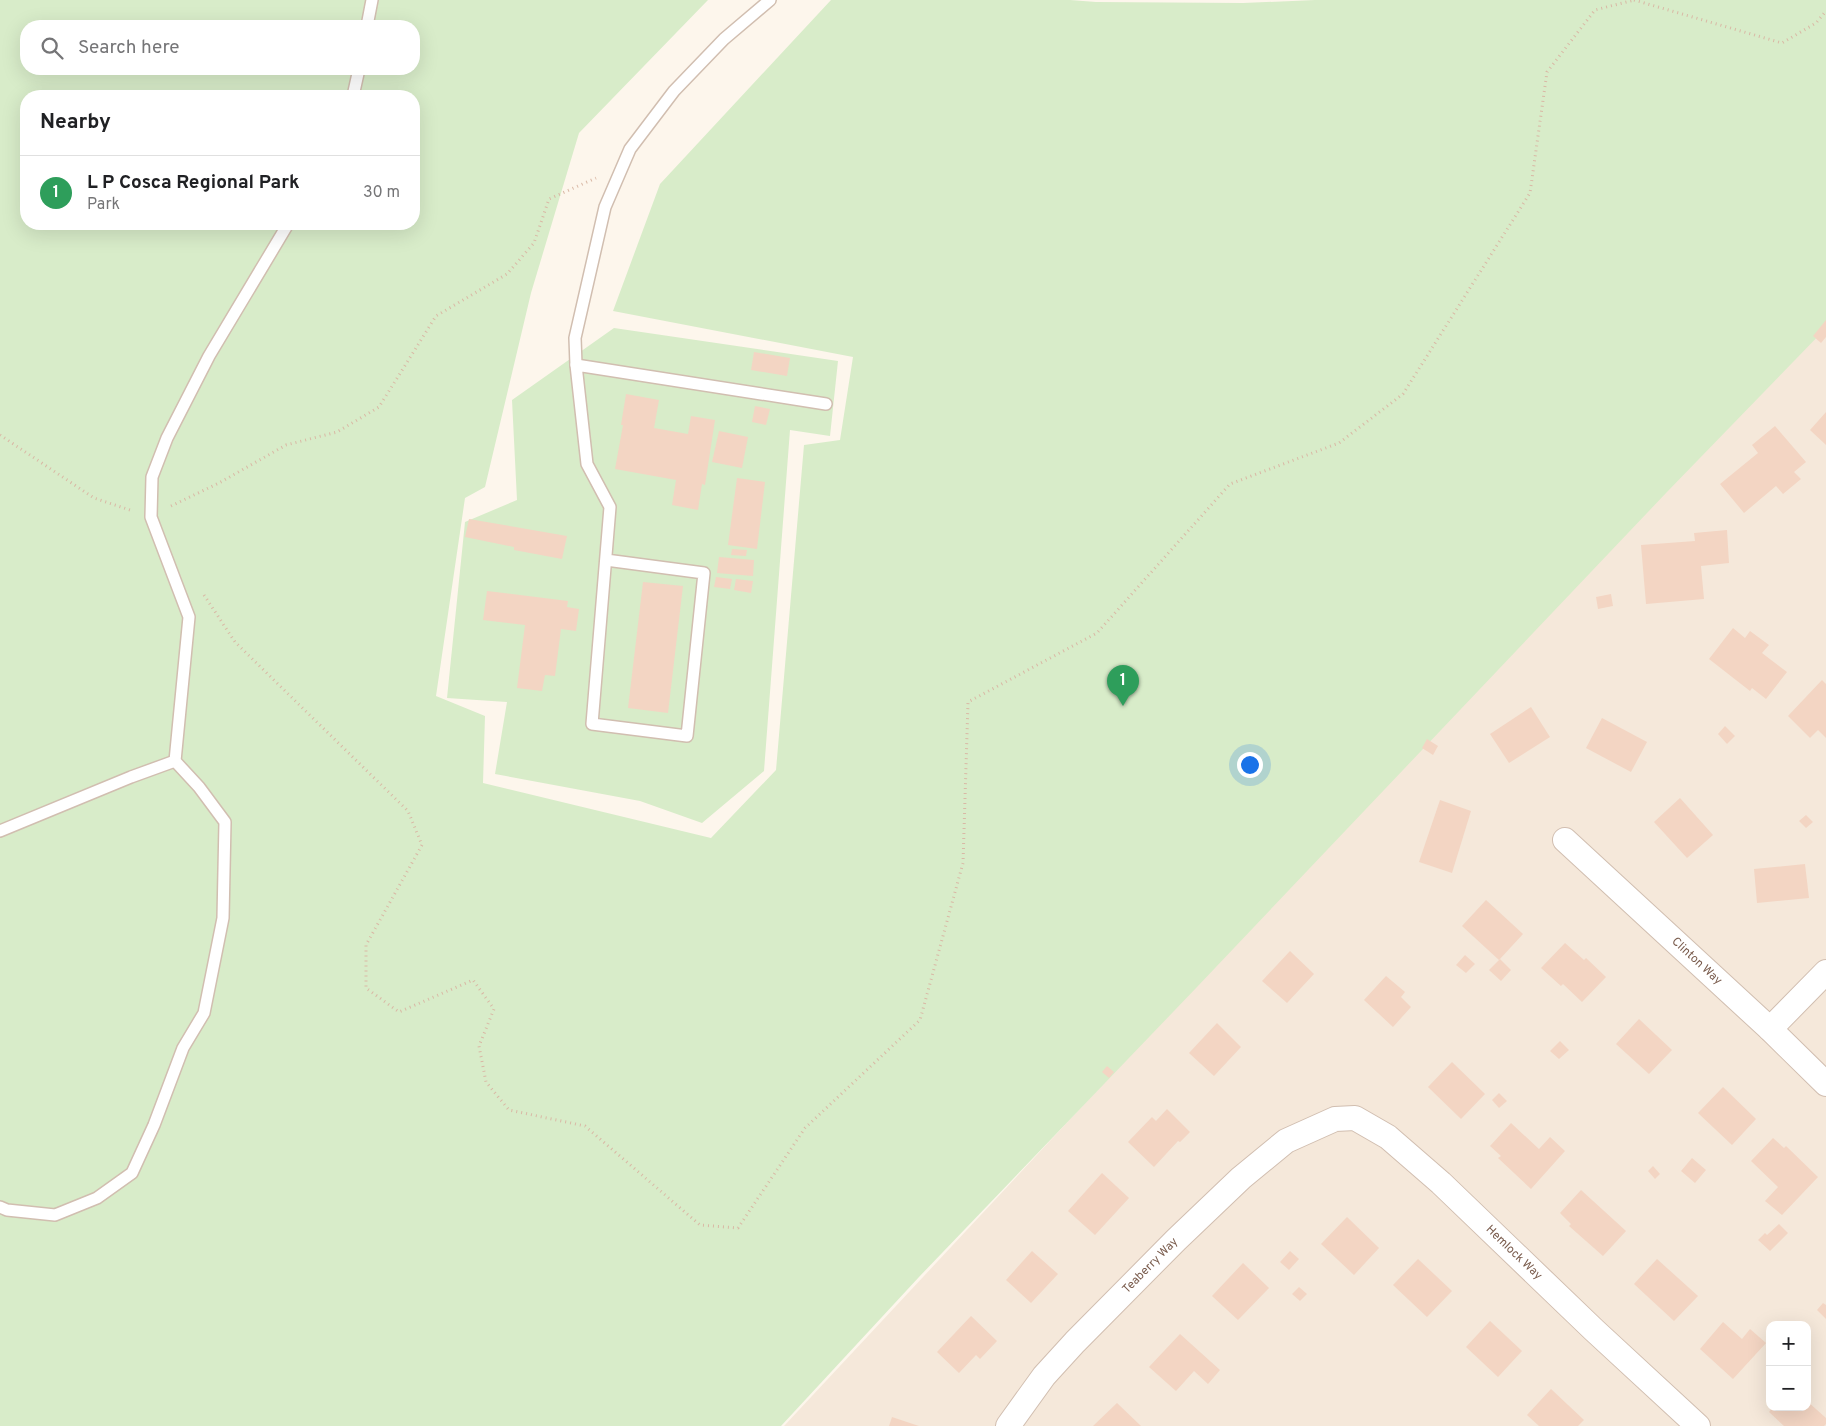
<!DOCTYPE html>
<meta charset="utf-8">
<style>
body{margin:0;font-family:Overpass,sans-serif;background:#f2f2f2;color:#202124}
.controls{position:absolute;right:15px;bottom:15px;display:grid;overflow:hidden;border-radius:10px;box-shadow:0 5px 20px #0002}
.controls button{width:45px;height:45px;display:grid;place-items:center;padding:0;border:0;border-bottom:1px solid #e0e0e0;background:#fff;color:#202124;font:25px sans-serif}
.you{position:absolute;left:1249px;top:764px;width:18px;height:18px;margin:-12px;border:4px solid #fff;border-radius:50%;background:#1a73e8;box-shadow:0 0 0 8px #1a73e833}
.badge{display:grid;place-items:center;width:32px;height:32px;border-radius:50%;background:#e76f51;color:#fff;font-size:16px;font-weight:700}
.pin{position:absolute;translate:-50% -41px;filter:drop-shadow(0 1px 2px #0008)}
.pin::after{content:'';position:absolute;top:26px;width:18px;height:15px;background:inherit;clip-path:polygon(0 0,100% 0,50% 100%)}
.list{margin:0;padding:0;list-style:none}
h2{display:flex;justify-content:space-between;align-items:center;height:65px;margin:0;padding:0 20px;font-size:21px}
h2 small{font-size:16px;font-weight:400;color:#757577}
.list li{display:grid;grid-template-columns:32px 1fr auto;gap:15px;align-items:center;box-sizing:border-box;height:75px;padding:0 20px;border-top:1px solid #e0e0e0}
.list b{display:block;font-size:19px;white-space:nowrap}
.list p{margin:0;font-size:16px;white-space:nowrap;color:#757577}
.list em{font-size:16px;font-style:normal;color:#757577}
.icon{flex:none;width:28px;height:28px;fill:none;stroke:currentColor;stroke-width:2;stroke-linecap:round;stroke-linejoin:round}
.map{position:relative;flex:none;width:1826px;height:1426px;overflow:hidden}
.search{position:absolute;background:#fff;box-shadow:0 5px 20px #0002;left:20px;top:20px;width:400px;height:55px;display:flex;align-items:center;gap:12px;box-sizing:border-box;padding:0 18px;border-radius:20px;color:#757577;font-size:19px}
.panel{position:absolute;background:#fff;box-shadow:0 5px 20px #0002;left:20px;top:90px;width:400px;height:140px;border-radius:20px}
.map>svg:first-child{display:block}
.residential{fill:#f5e8da;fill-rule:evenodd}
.green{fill:#d8ecc9;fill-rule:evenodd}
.building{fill:#f3d5c3}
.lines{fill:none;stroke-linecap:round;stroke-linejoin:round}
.service-casing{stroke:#d1beb0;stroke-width:14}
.minor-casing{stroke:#d1beb0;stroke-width:26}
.path{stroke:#d9b8a5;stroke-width:3;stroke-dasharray:1 4;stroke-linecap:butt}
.service{stroke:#fff;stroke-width:11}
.minor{stroke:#fff;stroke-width:24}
.labels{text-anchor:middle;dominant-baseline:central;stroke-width:4.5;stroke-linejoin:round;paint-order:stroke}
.street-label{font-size:12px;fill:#7a5c4d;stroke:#fffaf3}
</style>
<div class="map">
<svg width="1826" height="1426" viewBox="0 0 1826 1426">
<rect width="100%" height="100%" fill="#fdf6ec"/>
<path class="residential" d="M 1826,325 L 1826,1426 L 784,1426 L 1438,725 ZM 1770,1325 L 1807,1325 L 1807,1407 L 1770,1407 Z"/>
<g class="green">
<path d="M 0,0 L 708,0 L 579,133 L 531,293 L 485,487 L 465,498 L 436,696 L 485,716 L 483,783 L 711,838 L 776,770 L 804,445 L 840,440 L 853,357 L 613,311 L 660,184 L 831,0 L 1070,0 L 1096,2 L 1243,3 L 1315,0 L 1826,0 L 1826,328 L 1666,493 L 1197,987 L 919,1277 L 781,1426 L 0,1426 ZM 26,26 L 414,26 L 414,69 L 26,69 ZM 26,96 L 414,96 L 414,224 L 26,224 Z"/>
<polygon points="614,328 838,361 830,436 790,430 764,771 702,823 640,801 495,774 507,702 447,698 465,522 517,500 512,400"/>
</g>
<g class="building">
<polygon points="1826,320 1826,337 1821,343 1813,336"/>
<polygon points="754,352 790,358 787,376 751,370"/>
<polygon points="626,394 659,400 654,428 688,434 691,416 715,420 705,485 702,484 698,510 672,505 676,480 615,469 623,425 621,425"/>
<polygon points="755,406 770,409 766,425 752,422"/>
<polygon points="1826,412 1826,445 1810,430"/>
<polygon points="1775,426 1806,462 1794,472 1801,479 1783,494 1776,486 1744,513 1720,484 1758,453 1752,445"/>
<polygon points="719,431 748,437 742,468 712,462"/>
<polygon points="737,478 765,482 757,549 728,545"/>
<polygon points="469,519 567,536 562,559 514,550 514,547 465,537"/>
<polygon points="1727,530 1729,563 1701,566 1704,599 1646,604 1641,545 1695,541 1694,533"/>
<polygon points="732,549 747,550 746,556 731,555"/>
<polygon points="719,557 754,560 753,576 717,573"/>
<polygon points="716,577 732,579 730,589 714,587"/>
<polygon points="736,579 753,581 751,593 734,590"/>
<polygon points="643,582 683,586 668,713 628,708"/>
<polygon points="487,591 568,601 567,607 579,609 576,631 561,629 555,676 545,675 542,691 517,688 525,625 483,620"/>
<polygon points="1611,594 1613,606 1598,609 1596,597"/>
<polygon points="1733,628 1745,638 1750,631 1769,645 1762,653 1787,672 1766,699 1752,688 1750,691 1709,659"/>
<polygon points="1822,680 1826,684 1826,738 1818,730 1810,738 1788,716"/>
<polygon points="1531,707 1550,737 1509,763 1490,734"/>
<polygon points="1602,718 1647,742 1631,772 1586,748"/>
<polygon points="1725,726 1735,736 1727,744 1718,734"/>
<polygon points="1427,739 1438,746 1433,755 1422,748"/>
<polygon points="1680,798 1713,835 1687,858 1654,822"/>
<polygon points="1440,800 1471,811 1452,873 1419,862"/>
<polygon points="1806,815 1813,822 1806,828 1799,821"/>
<polygon points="1805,864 1809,898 1757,903 1754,869"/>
<polygon points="1486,900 1523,934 1499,960 1462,926"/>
<polygon points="1565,943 1584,960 1586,958 1606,977 1582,1002 1563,984 1561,986 1541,968"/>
<polygon points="1290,951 1314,974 1287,1003 1262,981"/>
<polygon points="1465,955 1475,964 1466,973 1456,965"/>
<polygon points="1500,959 1511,970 1501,981 1489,970"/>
<polygon points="1386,976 1405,992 1401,997 1411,1007 1393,1027 1364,1000"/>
<polygon points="1639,1019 1672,1050 1649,1074 1616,1044"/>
<polygon points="1217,1023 1241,1047 1214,1076 1189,1053"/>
<polygon points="1560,1041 1569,1050 1559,1059 1550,1051"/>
<polygon points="1452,1062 1485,1094 1461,1119 1428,1087"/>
<polygon points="1107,1066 1114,1072 1109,1078 1102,1072"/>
<polygon points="1723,1087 1756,1119 1732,1145 1698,1113"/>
<polygon points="1499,1093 1507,1101 1499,1108 1492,1100"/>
<polygon points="1167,1109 1190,1132 1180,1142 1178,1141 1154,1167 1128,1142 1152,1117 1156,1121"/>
<polygon points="1511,1123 1539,1149 1550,1137 1565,1151 1531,1189 1498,1158 1501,1156 1490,1146"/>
<polygon points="1773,1138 1784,1148 1786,1146 1818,1177 1782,1215 1765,1201 1778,1187 1751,1161"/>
<polygon points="1692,1158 1706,1170 1695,1183 1681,1171"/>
<polygon points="1653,1166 1660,1174 1655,1179 1648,1171"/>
<polygon points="1102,1173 1129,1198 1095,1235 1068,1211"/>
<polygon points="1581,1190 1626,1231 1603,1256 1569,1226 1571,1224 1560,1213"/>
<polygon points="1347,1217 1379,1248 1354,1275 1321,1244"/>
<polygon points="1779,1224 1788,1233 1770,1251 1758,1240 1765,1233 1767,1235"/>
<polygon points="1032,1251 1058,1274 1031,1303 1006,1280"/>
<polygon points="1290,1251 1299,1259 1289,1270 1280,1262"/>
<polygon points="1418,1259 1452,1291 1427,1317 1393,1285"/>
<polygon points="1657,1259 1698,1296 1674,1321 1634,1284"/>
<polygon points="1243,1263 1269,1288 1238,1320 1212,1296"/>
<polygon points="1299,1287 1307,1294 1300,1301 1292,1294"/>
<polygon points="1823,1303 1826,1305 1826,1319 1817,1310"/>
<polygon points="971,1316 997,1341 980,1359 976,1355 959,1373 937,1352"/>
<polygon points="1490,1321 1522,1351 1498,1377 1466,1347"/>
<polygon points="1723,1322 1742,1339 1750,1329 1766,1343 1733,1379 1700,1349"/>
<polygon points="1180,1334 1220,1370 1208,1384 1194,1371 1176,1391 1149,1367"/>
<polygon points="1551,1389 1584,1420 1578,1426 1539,1426 1527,1415"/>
<polygon points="1807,1401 1826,1418 1826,1424 1824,1426 1784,1426 1769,1412 1773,1407 1807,1407"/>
<polygon points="1117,1403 1141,1426 1093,1426"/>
<polygon points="892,1417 919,1426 889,1426"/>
</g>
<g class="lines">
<g class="service-casing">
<g id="service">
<polyline points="367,26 372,0"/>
<polyline points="353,96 359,69"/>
<polyline points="576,365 575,338 605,207 630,149 674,91 724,39 770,0"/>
<polyline points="606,560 704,573 687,736 592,724 610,507 587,464 576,365 826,404"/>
<polyline points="0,831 131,777 175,761"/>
<polyline points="0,1207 7,1210 55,1215 97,1198 132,1173 154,1125 183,1048 204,1013 223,918 225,822 199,787 175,761 189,617 151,517 152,477 167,438 209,356 288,224"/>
</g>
</g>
<g class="minor-casing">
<g id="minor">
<path id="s1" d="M 1565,840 L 1770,1029 L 1826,1084"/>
<polyline points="1770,1029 1826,972"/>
<path id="s2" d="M 1008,1426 L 1044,1376 L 1075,1342 L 1176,1240 L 1241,1178 L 1286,1141 L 1335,1119 L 1355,1118 L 1388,1137 L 1441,1183 L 1594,1330 L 1698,1426"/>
</g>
</g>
<g class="path">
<polyline points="1634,0 1782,43 1816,23 1826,11"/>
<polyline points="0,435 94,498 133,511"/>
<polyline points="171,506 219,483 286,445 337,432 379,407 436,316 507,274 534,243 549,199 596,178"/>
<polyline points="204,595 235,642 408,811 422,845 366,945 366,988 399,1012 473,980 494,1009 479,1046 486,1082 509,1110 585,1126 700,1225 738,1228 805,1128 920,1020 963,863 968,702 1097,633 1230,484 1339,443 1403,394 1530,193 1547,72 1595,10 1634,0"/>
</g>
<use href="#service" class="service"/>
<use href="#minor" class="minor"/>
</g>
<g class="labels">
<g class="street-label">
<text stroke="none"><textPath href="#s1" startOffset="179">Clinton Way</textPath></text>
<text stroke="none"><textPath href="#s2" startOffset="682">Hemlock Way</textPath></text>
<text stroke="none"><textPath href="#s2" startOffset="215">Teaberry Way</textPath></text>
</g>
</g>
</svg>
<div class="controls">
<button>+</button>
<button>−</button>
</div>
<div class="you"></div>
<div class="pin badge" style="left:1123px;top:706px;background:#2e9e5b">1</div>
<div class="search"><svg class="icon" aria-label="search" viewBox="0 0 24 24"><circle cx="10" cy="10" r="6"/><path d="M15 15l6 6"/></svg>Search here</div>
<section class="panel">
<h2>Nearby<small></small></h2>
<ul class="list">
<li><span class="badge" style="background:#2e9e5b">1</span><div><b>L P Cosca Regional Park</b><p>Park</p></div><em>30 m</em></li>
</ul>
</section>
</div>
